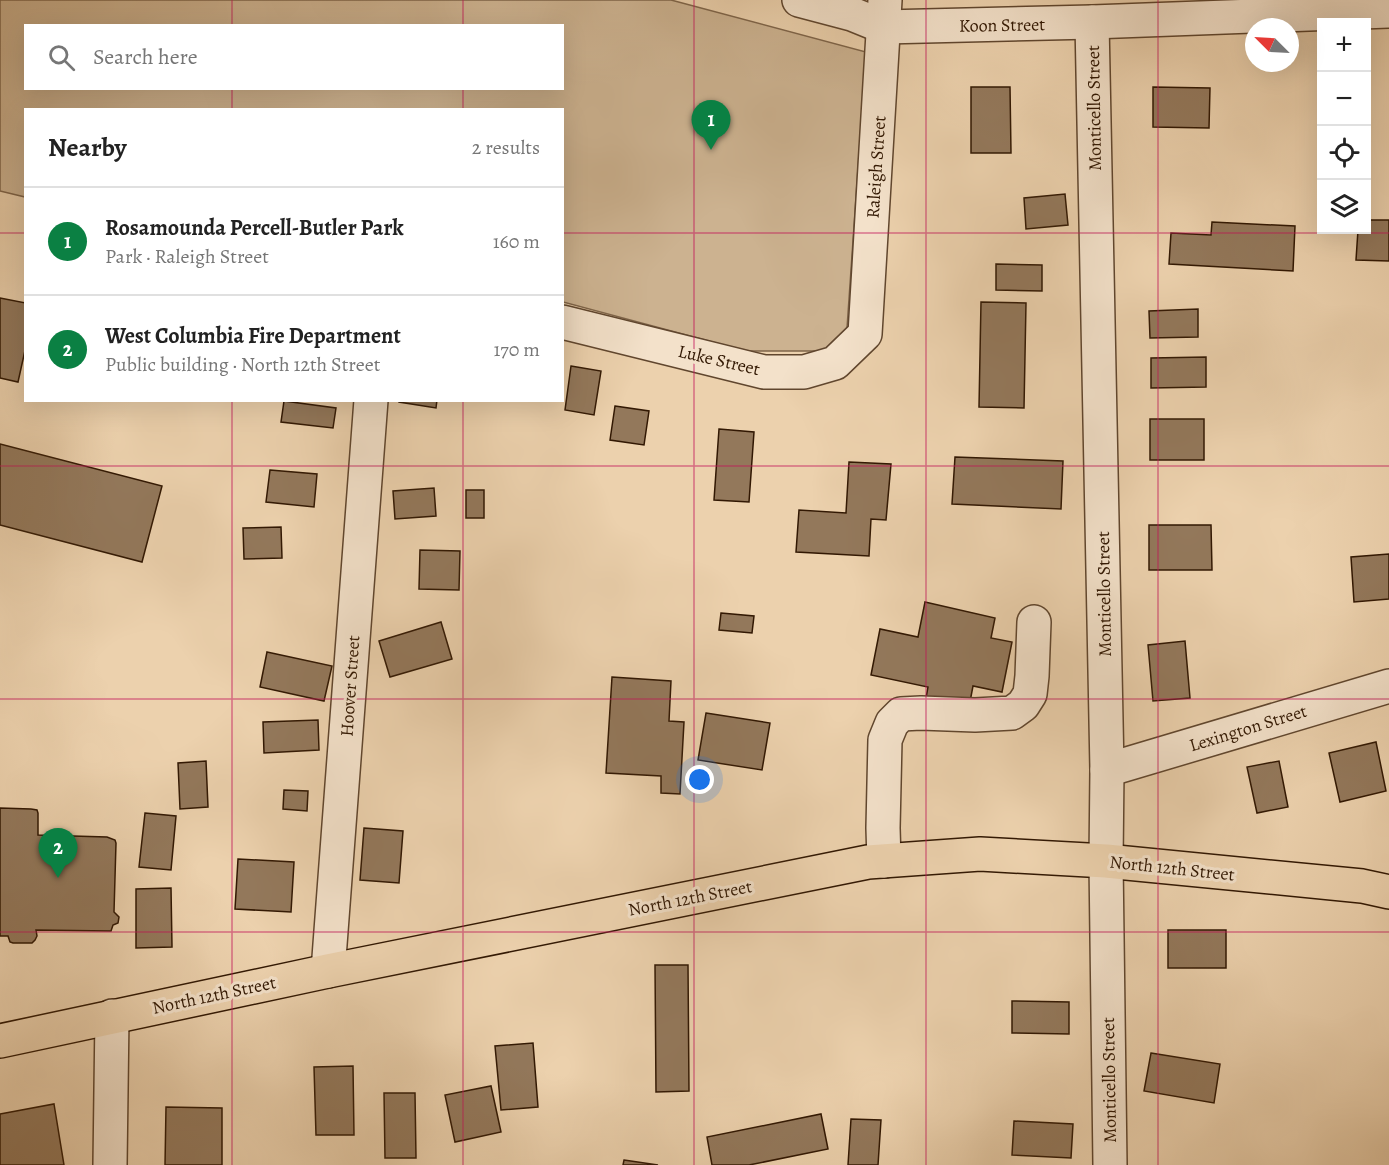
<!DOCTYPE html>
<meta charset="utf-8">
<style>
body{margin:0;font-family:Alegreya,serif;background:#f2f2f2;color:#222}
.controls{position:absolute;right:18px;top:18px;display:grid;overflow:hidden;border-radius:0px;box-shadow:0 6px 24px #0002}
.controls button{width:54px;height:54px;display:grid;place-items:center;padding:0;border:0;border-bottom:2px solid #e0e0e0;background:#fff;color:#222;font:30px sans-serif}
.compass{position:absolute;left:1245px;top:18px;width:54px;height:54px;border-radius:50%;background:#fff;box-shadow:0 6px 24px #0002;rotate:294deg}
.you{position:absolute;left:700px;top:780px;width:21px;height:21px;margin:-15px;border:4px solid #fff;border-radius:50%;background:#1a73e8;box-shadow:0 0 0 9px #1a73e833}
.badge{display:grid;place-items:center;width:39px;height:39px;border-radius:50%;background:#0b8043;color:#fff;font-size:20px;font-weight:700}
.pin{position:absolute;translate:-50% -50px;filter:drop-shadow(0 2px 3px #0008)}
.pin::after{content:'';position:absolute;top:32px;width:21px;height:18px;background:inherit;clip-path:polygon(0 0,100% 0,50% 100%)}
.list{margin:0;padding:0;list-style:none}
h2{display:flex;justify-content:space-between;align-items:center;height:78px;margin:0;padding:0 24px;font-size:26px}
h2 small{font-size:20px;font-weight:400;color:#767676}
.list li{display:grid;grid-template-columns:39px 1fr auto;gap:18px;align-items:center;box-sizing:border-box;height:108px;padding:0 24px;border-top:2px solid #e0e0e0}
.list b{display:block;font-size:22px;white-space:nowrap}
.list p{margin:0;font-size:20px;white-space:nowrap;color:#767676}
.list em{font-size:20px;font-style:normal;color:#767676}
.icon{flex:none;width:33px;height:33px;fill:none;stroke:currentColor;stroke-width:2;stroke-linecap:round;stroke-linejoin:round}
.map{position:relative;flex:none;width:1389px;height:1165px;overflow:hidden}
.search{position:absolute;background:#fff;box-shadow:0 6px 24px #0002;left:24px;top:24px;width:540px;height:66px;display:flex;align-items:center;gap:15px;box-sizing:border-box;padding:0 21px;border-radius:0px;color:#767676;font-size:22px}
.panel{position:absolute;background:#fff;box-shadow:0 6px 24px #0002;left:24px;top:108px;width:540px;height:294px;border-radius:0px}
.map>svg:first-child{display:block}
.green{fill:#ccb290;stroke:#7f654a;stroke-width:1.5;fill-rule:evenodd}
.building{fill:#93785b;stroke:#321803;stroke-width:1.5}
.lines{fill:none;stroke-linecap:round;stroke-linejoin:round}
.minor-casing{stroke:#60462e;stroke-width:36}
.major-casing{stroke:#321803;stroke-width:36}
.minor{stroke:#f3e1ca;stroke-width:33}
.major{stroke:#ecd1ad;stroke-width:33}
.grid{fill:none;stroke:#c2185b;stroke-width:1.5;stroke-opacity:0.55}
.labels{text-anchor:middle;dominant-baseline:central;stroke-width:6;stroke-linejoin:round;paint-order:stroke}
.street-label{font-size:18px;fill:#321803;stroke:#f3e1ca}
</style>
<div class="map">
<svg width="1389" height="1165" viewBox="0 0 1389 1165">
<rect width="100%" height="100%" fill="#ecd1ad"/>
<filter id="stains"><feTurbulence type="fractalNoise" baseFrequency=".00333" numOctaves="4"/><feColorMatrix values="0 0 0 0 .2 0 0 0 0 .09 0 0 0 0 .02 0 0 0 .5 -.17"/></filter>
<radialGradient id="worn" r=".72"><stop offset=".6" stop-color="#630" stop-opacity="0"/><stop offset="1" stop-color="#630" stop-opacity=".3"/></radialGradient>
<path class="green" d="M 0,0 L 671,0 L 866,52 L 847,328 L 824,351 L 746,351 L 563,302 L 562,110 L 26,110 L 25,197 L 0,191 ZM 26,26 L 562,26 L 562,88 L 26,88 Z"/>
<g class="building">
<polygon points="971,87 1010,87 1011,153 971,153"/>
<polygon points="1153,87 1210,88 1209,128 1153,127"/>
<polygon points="1065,194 1068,225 1026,229 1024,198"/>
<polygon points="1366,220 1389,220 1389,261 1356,260 1358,230 1366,230"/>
<polygon points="1212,222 1295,226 1293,271 1169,264 1171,233 1211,235"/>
<polygon points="996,264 1042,265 1042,291 996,290"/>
<polygon points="0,298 26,303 26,346 18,382 0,378"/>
<polygon points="981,302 1026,303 1024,408 979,407"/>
<polygon points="1198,309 1198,337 1150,338 1149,311"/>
<polygon points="1206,357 1206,387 1151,388 1151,358"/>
<polygon points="571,366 601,371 594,415 565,410"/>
<polygon points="399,400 437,400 436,408 399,402"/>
<polygon points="284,401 336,408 333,428 281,422"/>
<polygon points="615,406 649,411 644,445 610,440"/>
<rect x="1150" y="419" width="54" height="41"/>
<polygon points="719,429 754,432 749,502 714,500"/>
<polygon points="0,444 162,486 142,562 0,525"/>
<polygon points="955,457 1063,461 1061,509 952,504"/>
<polygon points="849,462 891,464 886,520 871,519 869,556 796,552 799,510 846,513"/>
<polygon points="270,470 317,474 314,507 266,502"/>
<polygon points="434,488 436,516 395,519 393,491"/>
<rect x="466" y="490" width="18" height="28"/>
<polygon points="1149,525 1211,525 1212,570 1149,570"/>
<polygon points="281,527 282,558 244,559 243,528"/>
<polygon points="420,550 460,551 459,590 419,589"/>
<polygon points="1389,554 1389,599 1354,602 1351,557"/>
<polygon points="925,602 995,618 991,638 1012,642 1002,692 973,686 969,707 926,698 928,687 871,675 880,629 918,637"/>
<polygon points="721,613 754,616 752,633 719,630"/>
<polygon points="441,622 452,659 390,677 379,641"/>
<polygon points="1185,641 1190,698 1153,701 1148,645"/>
<polygon points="267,652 332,666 324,701 260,687"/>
<polygon points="612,677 671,681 669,721 684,722 680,794 661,793 661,776 606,773"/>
<polygon points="706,713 770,723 762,770 698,760"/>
<polygon points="318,720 319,750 264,753 263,722"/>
<polygon points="1376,742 1386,791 1340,802 1329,753"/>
<polygon points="206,761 208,807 180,809 178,763"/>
<polygon points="1279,761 1288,807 1257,813 1247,767"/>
<polygon points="284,790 308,791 307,811 283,809"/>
<polygon points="0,808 31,809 37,810 38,813 38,835 107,837 115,840 116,843 114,912 119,917 118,923 113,925 111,931 36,930 37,936 35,940 32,943 13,943 10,942 8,936 0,936"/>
<polygon points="145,813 176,816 171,870 139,867"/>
<polygon points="364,828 403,831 399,883 360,880"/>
<polygon points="238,859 294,862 291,912 235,909"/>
<polygon points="171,888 172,947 136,948 136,889"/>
<rect x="1168" y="930" width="58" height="38"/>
<polygon points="655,965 688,965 689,1091 656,1092"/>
<polygon points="1012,1001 1069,1002 1069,1034 1012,1033"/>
<polygon points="533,1043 538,1107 501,1110 495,1046"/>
<polygon points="1151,1053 1220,1064 1214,1103 1144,1091"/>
<polygon points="353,1066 354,1135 316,1135 314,1067"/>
<polygon points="491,1086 501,1132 455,1142 445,1095"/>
<polygon points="384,1093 415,1093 416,1158 385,1158"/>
<polygon points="54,1104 64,1165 0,1165 0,1114"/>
<polygon points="166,1107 222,1108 222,1165 165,1165"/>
<polygon points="821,1114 828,1149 749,1165 712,1165 707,1137"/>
<polygon points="851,1119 881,1120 878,1165 848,1165"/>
<polygon points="1014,1121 1073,1124 1071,1158 1012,1155"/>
<polygon points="624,1160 658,1165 623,1165"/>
</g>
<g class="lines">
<g class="minor-casing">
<g id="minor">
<polyline points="799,0 852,14 884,27 1092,22 1389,11"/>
<polyline points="1092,22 1107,770 1106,861 1110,1165"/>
<polyline points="562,322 764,372 804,372 835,363 865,334 885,0"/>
<polyline points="1107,770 1389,686"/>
<polyline points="884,861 883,828 885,740 892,723 901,714 921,713 975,715 1012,713 1023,705 1030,694 1032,676 1034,622"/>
<polyline points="328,971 371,400"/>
<polyline points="110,1165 112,1016"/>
</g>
</g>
<g class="major-casing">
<polyline id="major" points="0,1041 328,971 868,862 980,854 1106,861 1362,886 1389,892"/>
</g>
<use href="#minor" class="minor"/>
<use href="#major" class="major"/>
</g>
<path class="grid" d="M 232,0 L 232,26M 463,0 L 463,26M 694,0 L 694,1165M 926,0 L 926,1165M 1158,0 L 1158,1165M 232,88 L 232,110M 463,88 L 463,110M 0,233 L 26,233M 562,233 L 1389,233M 232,400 L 232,1165M 463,400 L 463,1165M 0,466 L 1389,466M 0,699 L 1389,699M 0,932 L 1389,932"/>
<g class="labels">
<g class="street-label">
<text transform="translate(1002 25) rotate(-1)">Koon Street</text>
<text transform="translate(1094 108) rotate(-91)">Monticello Street</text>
<text transform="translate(876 167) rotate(-86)">Raleigh Street</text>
<text transform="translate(719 360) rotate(13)">Luke Street</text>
<text transform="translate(1104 594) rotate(-91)">Monticello Street</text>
<text transform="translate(350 686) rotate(-86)">Hoover Street</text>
<text transform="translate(1248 728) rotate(-17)">Lexington Street</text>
<text transform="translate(1172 868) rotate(6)">North 12th Street</text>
<text transform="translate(690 898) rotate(-11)">North 12th Street</text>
<text transform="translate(214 995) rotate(-12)">North 12th Street</text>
<text transform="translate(1109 1080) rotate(-91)">Monticello Street</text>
</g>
</g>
<rect width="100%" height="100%" filter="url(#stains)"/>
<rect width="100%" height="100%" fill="url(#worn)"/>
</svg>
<div class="controls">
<button>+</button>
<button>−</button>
<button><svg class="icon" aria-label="locate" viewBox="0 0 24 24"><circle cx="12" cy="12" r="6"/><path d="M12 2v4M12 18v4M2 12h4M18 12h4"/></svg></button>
<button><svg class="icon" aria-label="layers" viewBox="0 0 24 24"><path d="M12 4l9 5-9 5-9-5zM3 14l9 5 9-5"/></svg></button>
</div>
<svg class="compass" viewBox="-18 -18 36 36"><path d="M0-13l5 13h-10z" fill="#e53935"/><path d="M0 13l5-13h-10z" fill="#767676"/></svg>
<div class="you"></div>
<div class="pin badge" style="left:711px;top:150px">1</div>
<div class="pin badge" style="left:58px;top:878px">2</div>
<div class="search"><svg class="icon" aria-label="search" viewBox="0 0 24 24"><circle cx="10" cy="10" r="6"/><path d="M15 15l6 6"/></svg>Search here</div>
<section class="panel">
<h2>Nearby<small>2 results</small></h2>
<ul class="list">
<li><span class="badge">1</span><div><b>Rosamounda Percell-Butler Park</b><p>Park · Raleigh Street</p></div><em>160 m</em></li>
<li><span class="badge">2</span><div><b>West Columbia Fire Department</b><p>Public building · North 12th Street</p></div><em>170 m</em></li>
</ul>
</section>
</div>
